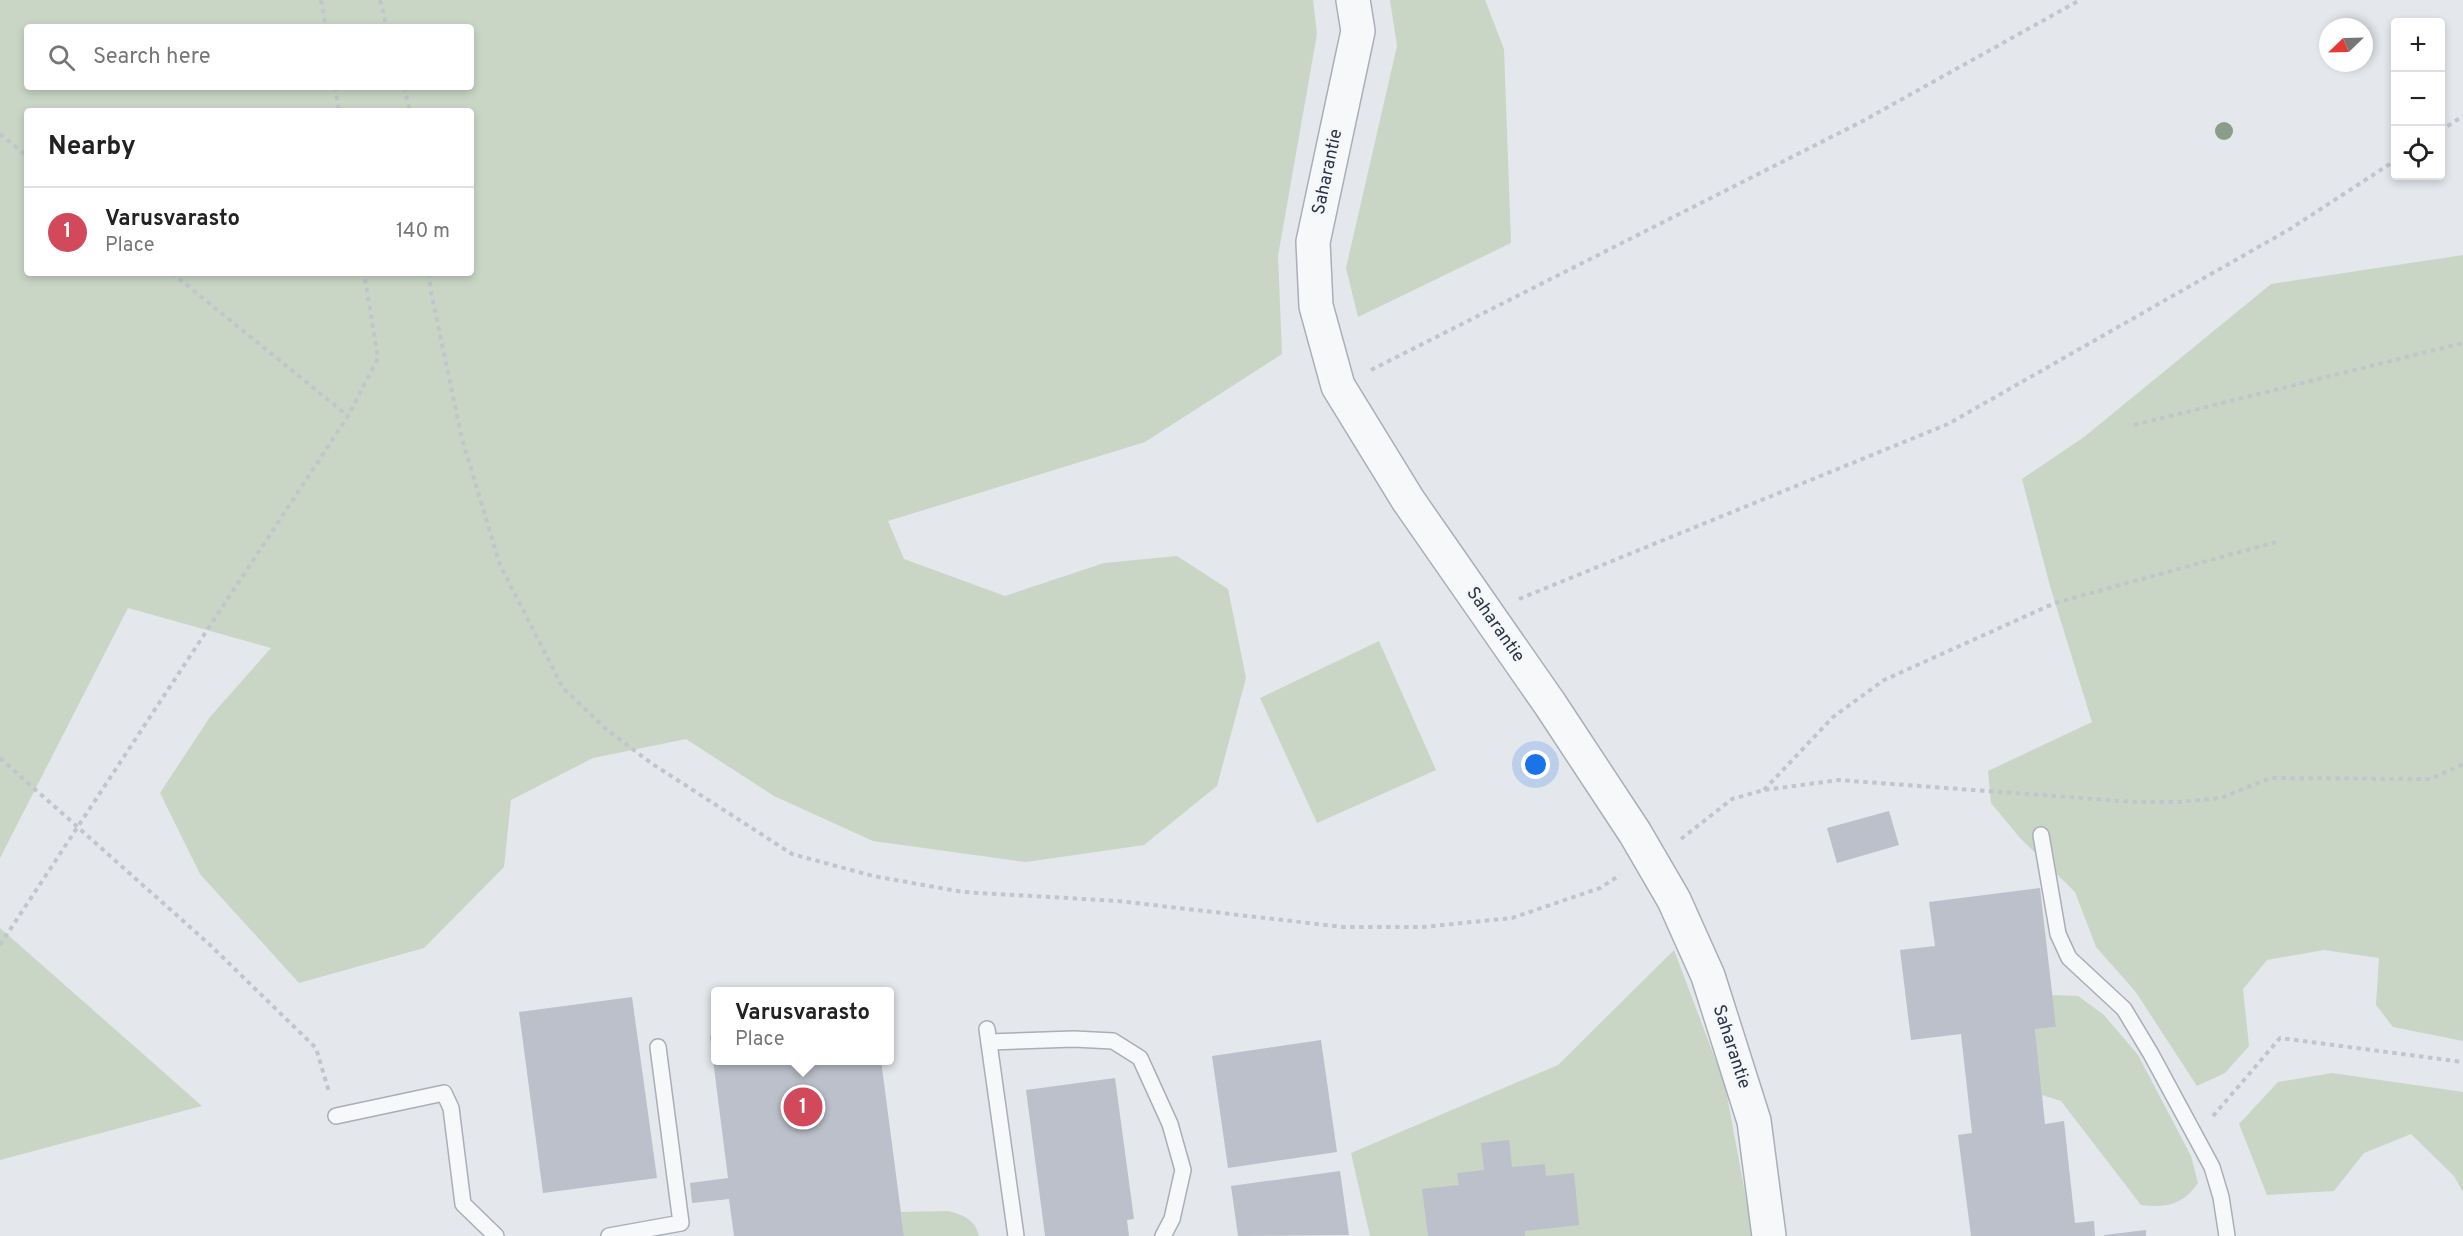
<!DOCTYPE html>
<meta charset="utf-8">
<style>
body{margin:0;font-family:Overpass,sans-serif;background:#f6f6f6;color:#222}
.controls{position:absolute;right:18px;top:18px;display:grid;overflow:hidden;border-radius:6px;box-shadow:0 3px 9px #0003}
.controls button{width:54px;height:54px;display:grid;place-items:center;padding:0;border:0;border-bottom:2px solid #e0e0e0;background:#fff;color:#222;font:30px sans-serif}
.compass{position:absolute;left:2319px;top:18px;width:54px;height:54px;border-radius:50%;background:#fff;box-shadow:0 3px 9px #0003;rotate:247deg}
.you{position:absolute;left:1536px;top:765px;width:21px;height:21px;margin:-15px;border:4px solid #fff;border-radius:50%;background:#1a73e8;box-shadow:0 0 0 9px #1a73e833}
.badge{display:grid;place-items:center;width:39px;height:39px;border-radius:50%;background:#d1495b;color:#fff;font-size:20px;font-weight:700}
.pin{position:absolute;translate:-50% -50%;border:3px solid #fff;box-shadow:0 2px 6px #0006}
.popup{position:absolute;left:711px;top:987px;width:183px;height:78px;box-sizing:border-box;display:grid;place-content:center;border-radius:6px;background:#fff;filter:drop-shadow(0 2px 4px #0005);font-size:20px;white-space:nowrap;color:#767676}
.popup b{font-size:22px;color:#222}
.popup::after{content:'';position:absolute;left:50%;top:100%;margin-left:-12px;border:12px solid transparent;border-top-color:#fff}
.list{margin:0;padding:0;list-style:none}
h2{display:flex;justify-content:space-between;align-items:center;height:78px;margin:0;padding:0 24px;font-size:26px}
h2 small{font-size:20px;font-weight:400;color:#767676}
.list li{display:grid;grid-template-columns:39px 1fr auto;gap:18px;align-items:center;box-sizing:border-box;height:90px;padding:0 24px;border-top:2px solid #e0e0e0}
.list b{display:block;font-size:22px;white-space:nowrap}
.list p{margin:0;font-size:20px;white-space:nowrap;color:#767676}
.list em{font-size:20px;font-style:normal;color:#767676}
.icon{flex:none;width:33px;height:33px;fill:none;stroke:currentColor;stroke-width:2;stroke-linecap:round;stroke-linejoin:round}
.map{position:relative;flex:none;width:2463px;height:1236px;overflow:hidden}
.search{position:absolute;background:#fff;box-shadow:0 3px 9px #0003;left:24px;top:24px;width:450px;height:66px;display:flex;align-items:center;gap:15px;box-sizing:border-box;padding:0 21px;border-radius:6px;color:#767676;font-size:22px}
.panel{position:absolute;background:#fff;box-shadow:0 3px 9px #0003;left:24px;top:108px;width:450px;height:168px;border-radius:6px}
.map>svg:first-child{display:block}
.green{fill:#c9d6c5;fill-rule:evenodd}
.building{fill:#bbc0ca}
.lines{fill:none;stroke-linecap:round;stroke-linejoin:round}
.service-casing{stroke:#a9aeb7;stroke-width:18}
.tertiary-casing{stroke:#a9aeb7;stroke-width:36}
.path{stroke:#c2c5cb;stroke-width:4;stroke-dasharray:4.5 4.5;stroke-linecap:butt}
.service{stroke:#f7f8fa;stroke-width:15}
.tertiary{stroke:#f7f8fa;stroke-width:33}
.tree{fill:#899d89}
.labels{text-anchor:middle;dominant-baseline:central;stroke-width:5;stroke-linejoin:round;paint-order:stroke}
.street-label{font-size:18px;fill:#2b3445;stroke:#f4f6f9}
</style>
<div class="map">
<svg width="2463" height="1236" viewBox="0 0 2463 1236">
<rect width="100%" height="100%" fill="#e4e7ec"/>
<g class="green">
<path d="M 0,0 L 1313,0 L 1317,34 L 1278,256 L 1282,354 L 1145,442 L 888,521 L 904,559 L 1005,596 L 1104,563 L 1177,556 L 1228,589 L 1246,678 L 1217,786 L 1144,845 L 1026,862 L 873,841 L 774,796 L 686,739 L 593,758 L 511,800 L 504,867 L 424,948 L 299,983 L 200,874 L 160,793 L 210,717 L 271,648 L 128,608 L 0,858 ZM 27,27 L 471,27 L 471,87 L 27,87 ZM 27,111 L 471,111 L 471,273 L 27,273 Z"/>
<polygon points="1390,0 1485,0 1504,49 1511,243 1358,317 1346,268 1397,46"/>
<polygon points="2463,255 2463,1041 2393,1027 2376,1005 2379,958 2324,950 2267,960 2243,989 2249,1046 2225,1073 2197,1086 2135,991 2096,947 2075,892 2020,838 1991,803 1988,771 2092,722 2050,586 2022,479 2084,437 2271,284"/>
<polygon points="1379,641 1436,770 1317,823 1260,698"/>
<polygon points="0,928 202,1106 0,1160"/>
<polygon points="1674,950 1725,1085 1753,1236 1370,1236 1351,1153 1558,1065"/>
<path d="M 2052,995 L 2078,996 L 2104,1015 L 2138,1055 L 2191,1156 L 2198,1183 C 2183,1205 2166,1208 2141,1205 L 2061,1101 L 2042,1095 L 2035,1029 L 2056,1027 Z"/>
<polygon points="2332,1073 2463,1092 2463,1192 2454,1176 2411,1134 2364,1153 2334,1191 2267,1195 2239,1124 2278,1082"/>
<path d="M 948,1211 C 963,1215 975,1219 979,1236 L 904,1236 L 901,1212 Z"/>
</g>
<g class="building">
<polygon points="1889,811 1899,845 1837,863 1827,828"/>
<polygon points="2040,888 2056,1027 2035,1029 2045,1124 2064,1121 2075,1223 2094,1221 2095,1236 1971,1236 1958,1135 1972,1133 1961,1034 1911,1040 1900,950 1935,946 1929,902"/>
<polygon points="632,997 657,1178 543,1193 519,1012"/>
<polygon points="716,1035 716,1060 881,1060 904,1236 734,1236 729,1199 692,1203 690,1183 728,1178 710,1036"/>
<polygon points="1321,1040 1337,1152 1228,1168 1212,1056"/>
<polygon points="1115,1078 1134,1219 1127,1220 1129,1236 1045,1236 1026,1090"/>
<polygon points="1509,1140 1512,1167 1545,1164 1546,1176 1574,1173 1579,1225 1525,1231 1525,1236 1428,1236 1422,1189 1459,1185 1457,1173 1484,1170 1481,1143"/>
<polygon points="1340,1171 1349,1235 1238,1236 1231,1186"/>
<polygon points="2146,1230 2146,1236 2104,1236 2104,1235"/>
</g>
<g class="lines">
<g class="service-casing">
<g id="service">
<polyline points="2041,835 2058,934 2069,958 2124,1009 2151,1054 2212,1167 2221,1197 2227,1236"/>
<polyline points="987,1029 1016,1236"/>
<polyline points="989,1042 1074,1039 1113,1041 1140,1058 1170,1124 1183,1170 1172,1219 1163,1236"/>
<polyline points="336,1116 444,1093 451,1108 463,1204 496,1236"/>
<polyline points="609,1236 681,1223 658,1047"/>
</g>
</g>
<g class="tertiary-casing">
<polyline id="tertiary" points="1353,0 1358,31 1313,242 1316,306 1338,386 1408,500 1550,704 1635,833 1674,900 1708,976 1754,1121 1769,1236"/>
</g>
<g class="path">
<polyline points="321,0 326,27"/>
<polyline points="380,0 387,27"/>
<polyline points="335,87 339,111"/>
<polyline points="404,87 410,111"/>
<polyline points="2440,131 2463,116"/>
<polyline points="0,134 27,156"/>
<polyline points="172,273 348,416"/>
<polyline points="429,273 431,292 462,439 500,565 563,688 606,729 651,763 792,854 873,876 963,892 1118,901 1343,927 1423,927 1512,918 1600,888 1620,875"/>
<polyline points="1371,370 1861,122 2080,0"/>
<polyline points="2134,425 2463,343"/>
<polyline points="1519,599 1948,424 2290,229 2396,160"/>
<polyline points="0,758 209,944 316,1048 329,1092"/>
<polyline points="1764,790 1833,717 1884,680 2055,603 2276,542"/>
<polyline points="1681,839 1732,799 1764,790 1839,780 2134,802 2179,802 2221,798 2270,778 2431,779 2463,764"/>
<polyline points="0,945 348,416 378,358 364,273"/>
<polyline points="2213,1116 2280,1038 2463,1062"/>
</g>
<use href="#service" class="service"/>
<use href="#tertiary" class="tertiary"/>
</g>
<circle class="tree" cx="2224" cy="131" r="9"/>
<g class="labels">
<g class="street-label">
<text transform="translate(1328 172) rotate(-78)">Saharantie</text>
<text transform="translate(1495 625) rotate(55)">Saharantie</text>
<text transform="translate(1731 1047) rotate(72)">Saharantie</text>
</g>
</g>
</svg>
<div class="controls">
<button>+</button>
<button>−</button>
<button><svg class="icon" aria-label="locate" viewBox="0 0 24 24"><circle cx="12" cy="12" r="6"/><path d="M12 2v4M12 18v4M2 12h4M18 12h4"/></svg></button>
</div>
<svg class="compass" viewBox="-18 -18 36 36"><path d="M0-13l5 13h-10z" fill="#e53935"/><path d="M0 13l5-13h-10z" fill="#767676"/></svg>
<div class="you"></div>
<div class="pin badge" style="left:803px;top:1107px">1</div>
<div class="popup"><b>Varusvarasto</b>Place</div>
<div class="search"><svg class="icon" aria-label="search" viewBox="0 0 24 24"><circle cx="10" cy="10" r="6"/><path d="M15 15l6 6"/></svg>Search here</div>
<section class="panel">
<h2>Nearby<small></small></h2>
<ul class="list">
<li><span class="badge">1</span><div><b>Varusvarasto</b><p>Place</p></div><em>140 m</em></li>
</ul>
</section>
</div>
